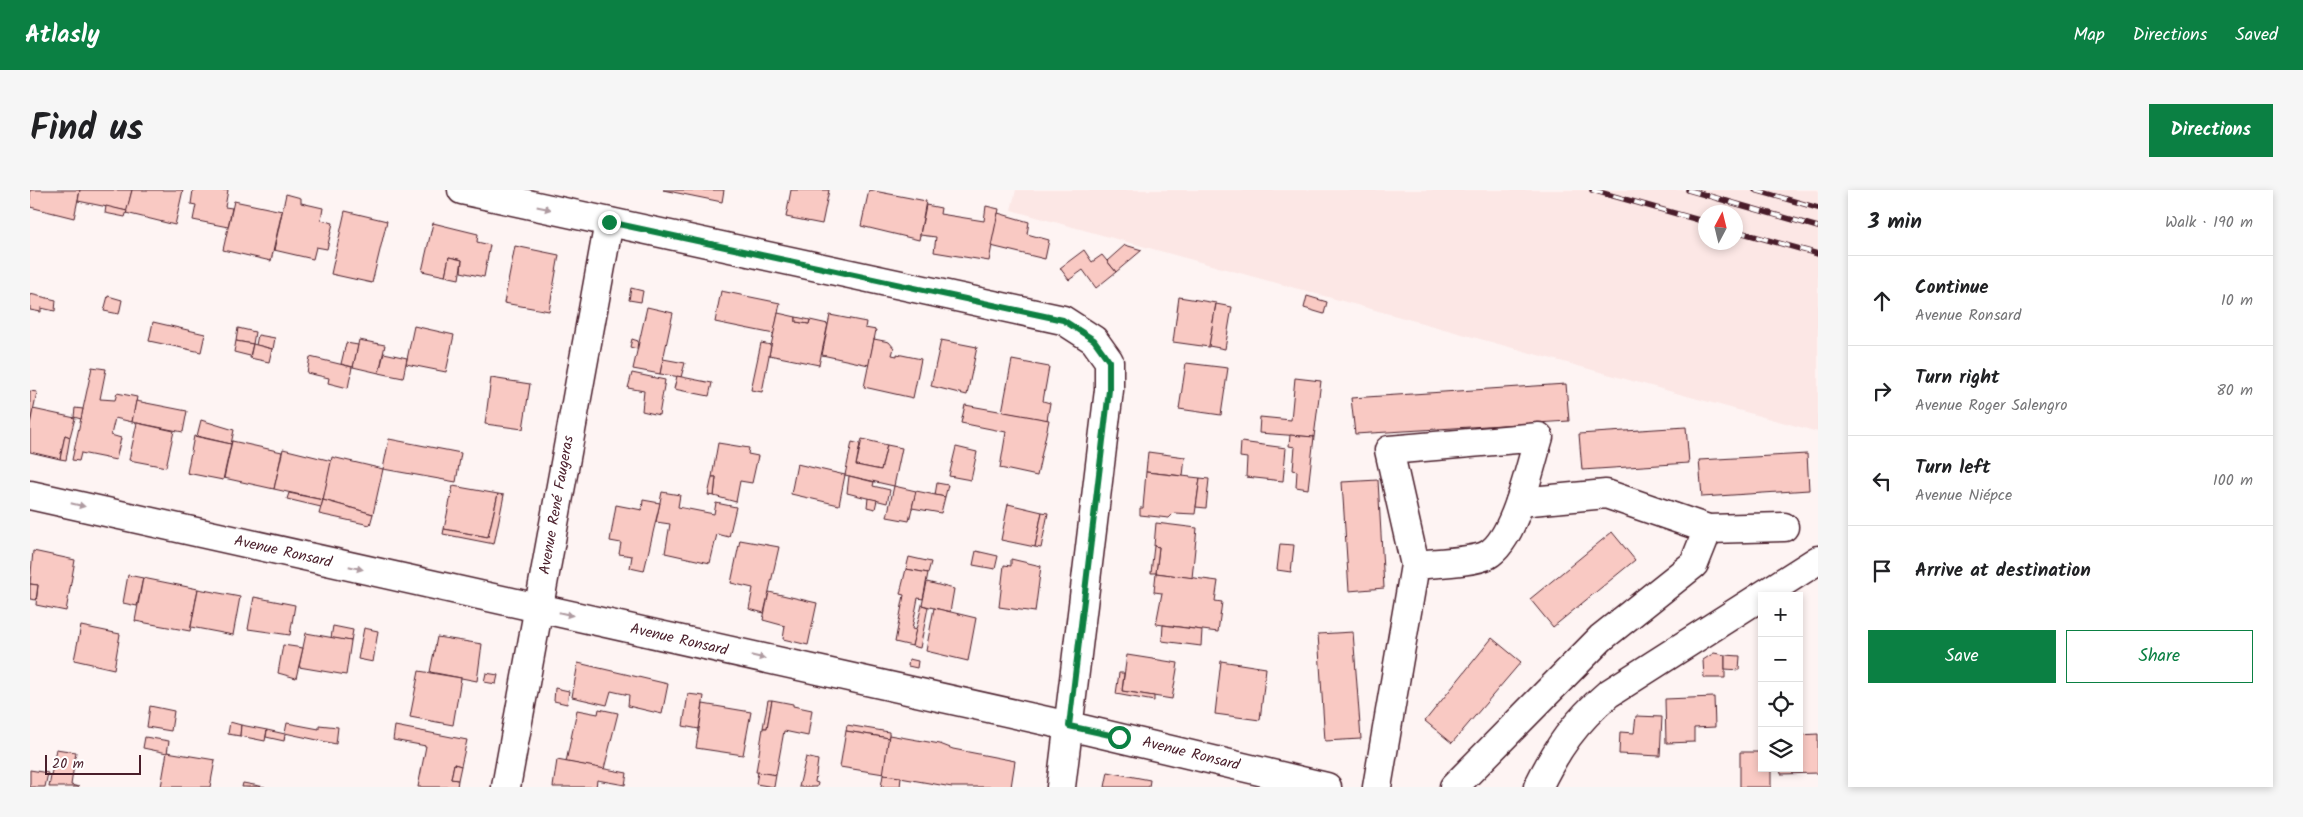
<!DOCTYPE html>
<meta charset="utf-8">
<style>
body{margin:0;font-family:Kalam,sans-serif;background:#f6f6f6;color:#202124}
.controls{position:absolute;right:15px;bottom:15px;display:grid;overflow:hidden;border-radius:0px;box-shadow:0 2px 8px #0003}
.controls button{width:45px;height:45px;display:grid;place-items:center;padding:0;border:0;border-bottom:1px solid #e0e0e0;background:#fff;color:#202124;font:25px sans-serif}
.compass{position:absolute;left:1668px;top:15px;width:45px;height:45px;border-radius:50%;background:#fff;box-shadow:0 2px 8px #0003;rotate:7deg}
.scale{position:absolute;left:15px;bottom:12px;width:96px;box-sizing:border-box;padding-left:5px;border:2px solid #4a1f2b;border-top:0;font-size:14px;line-height:18px;white-space:nowrap;color:#4a1f2b;-webkit-text-stroke:4px #fff;paint-order:stroke}
.stop{position:absolute;width:15px;height:15px;margin:-11px;border:4px solid #0b8043;border-radius:50%;background:#fff}
.stop.end{background:#0b8043;border-color:#fff;box-shadow:0 1px 5px #0008}
.list{margin:0;padding:0;list-style:none}
h2{display:flex;justify-content:space-between;align-items:center;height:65px;margin:0;padding:0 20px;font-size:21px}
h2 small{font-size:16px;font-weight:400;color:#757577}
.list li{display:grid;grid-template-columns:32px 1fr auto;gap:15px;align-items:center;box-sizing:border-box;height:90px;padding:0 20px;border-top:1px solid #e0e0e0}
.list b{display:block;font-size:19px;white-space:nowrap}
.list p{margin:0;font-size:16px;white-space:nowrap;color:#757577}
.list em{font-size:16px;font-style:normal;color:#757577}
.actions{display:flex;gap:10px;padding:15px 20px}
.actions a{flex:1;padding:11px 0;border:1px solid #0b8043;border-radius:0px;text-align:center;font-size:18px;color:#0b8043}
.actions .main{background:#0b8043;color:#fff}
.icon{flex:none;width:28px;height:28px;fill:none;stroke:currentColor;stroke-width:2;stroke-linecap:round;stroke-linejoin:round}
.map{position:relative;flex:none;width:1788px;height:597px;overflow:hidden;border-radius:0px}
header{display:flex;align-items:center;gap:30px;box-sizing:border-box;height:70px;padding:0 25px;background:#0b8043;color:#fff}
header strong{font-size:24px}
nav{display:flex;gap:28px;margin-inline-start:auto;font-size:18px}
.intro{display:flex;align-items:center;justify-content:space-between;box-sizing:border-box;height:120px;padding:0 30px}
h1{margin:0;font-size:35px}
.button{padding:12px 22px;border-radius:0px;background:#0b8043;color:#fff;font-size:18px;font-weight:700}
main{display:flex;gap:30px;padding:0 30px}
aside{flex:1;background:#fff;border-radius:0px;box-shadow:0 2px 8px #0003}
.map>svg:first-child{display:block}
.built{fill:#fce7e5;fill-rule:evenodd}
.building{fill:#f9c9c3;stroke:#4a1f2b}
.lines{fill:none;stroke-linecap:round;stroke-linejoin:round}
.minor-casing{stroke:#4a1f2b;stroke-width:31}
.minor{stroke:#fff;stroke-width:28}
.rail-casing{stroke:#4a1f2b;stroke-width:5.5}
.rail{stroke:#fff;stroke-width:4;stroke-dasharray:11;stroke-linecap:butt}
.oneway{fill:#ae9aa0}
.route{stroke:#0b8043;stroke-width:6}
.labels{text-anchor:middle;dominant-baseline:central;stroke-width:5;stroke-linejoin:round;paint-order:stroke}
.street-label{font-size:15px;fill:#4a1f2b;stroke:#fff}
</style>
<header>
<strong>Atlasly</strong>
<nav><a>Map</a><a>Directions</a><a>Saved</a></nav>
</header>
<div class="intro"><h1>Find us</h1><a class="button">Directions</a></div>
<main>
<div class="map">
<svg width="1788" height="597" viewBox="0 0 1788 597">
<rect width="100%" height="100%" fill="#fef4f3"/>
<filter id="ink" filterUnits="userSpaceOnUse"><feTurbulence type="fractalNoise" baseFrequency=".02" numOctaves="2"/><feDisplacementMap in="SourceGraphic" scale="10" xChannelSelector="R" yChannelSelector="G"/><feConvolveMatrix kernelMatrix="1 2 1 2 8 2 1 2 1" color-interpolation-filters="sRGB"/></filter>
<g filter="url(#ink)">
<path class="built" d="M 986,0 L 1788,0 L 1788,242 L 981,20 ZM 1676,22 L 1706,22 L 1706,52 L 1676,52 Z"/>
<g class="building">
<polygon points="0,0 50,0 44,28 0,17"/>
<polygon points="50,0 102,0 97,21 48,11"/>
<polygon points="102,0 153,0 145,35 96,23"/>
<polygon points="163,0 198,0 195,17 202,18 198,37 163,30 166,15 161,14"/>
<polygon points="633,0 694,0 692,12"/>
<polygon points="761,0 799,0 792,34 756,27"/>
<polygon points="839,0 896,11 889,50 831,36"/>
<polygon points="256,4 271,8 271,13 293,18 291,30 303,33 297,59 286,57 283,69 244,60"/>
<polygon points="204,11 252,21 241,71 193,60"/>
<polygon points="896,15 911,18 910,24 954,31 956,16 969,19 959,71 904,62 906,47 890,45"/>
<polygon points="76,16 97,21 95,27 75,23"/>
<polygon points="315,21 357,31 342,93 301,84"/>
<polygon points="968,23 999,32 997,44 1019,50 1015,69 961,56"/>
<polygon points="403,33 448,44 447,52 460,55 454,87 431,82 432,70 419,67 415,86 392,81"/>
<polygon points="1095,55 1112,60 1086,82 1077,71"/>
<polygon points="485,56 529,65 519,121 474,113"/>
<polygon points="1054,60 1062,72 1072,65 1086,82 1066,98 1053,80 1039,90 1030,78"/>
<polygon points="419,67 432,70 429,89 415,86"/>
<polygon points="601,98 613,101 611,112 599,110"/>
<polygon points="691,101 750,113 744,144 685,132"/>
<polygon points="0,104 26,110 25,121 11,118 11,122 0,120"/>
<polygon points="78,106 92,110 89,124 74,121"/>
<polygon points="1277,106 1297,112 1294,124 1274,118"/>
<polygon points="1149,107 1186,113 1179,157 1143,152"/>
<polygon points="1186,114 1202,117 1195,159 1179,156"/>
<polygon points="617,117 643,123 630,184 603,179"/>
<polygon points="748,123 766,127 766,132 779,134 780,130 798,134 789,175 739,165"/>
<polygon points="800,125 836,132 835,138 846,140 839,175 792,165"/>
<polygon points="766,127 780,130 779,134 766,132"/>
<polygon points="123,132 175,144 171,162 119,151"/>
<polygon points="384,136 424,145 416,182 376,174"/>
<polygon points="208,138 225,142 223,154 206,151"/>
<polygon points="228,145 245,148 243,159 226,155"/>
<polygon points="602,149 608,151 607,159 600,157"/>
<polygon points="844,149 859,152 864,158 862,165 867,166 867,164 891,169 883,208 834,197"/>
<polygon points="329,150 355,155 349,183 323,177"/>
<polygon points="911,150 947,157 937,205 901,196"/>
<polygon points="206,151 223,154 220,166 204,162"/>
<polygon points="316,153 328,155 323,177 311,174"/>
<polygon points="731,153 741,155 732,202 721,200"/>
<polygon points="223,154 242,159 239,172 220,168"/>
<polygon points="354,163 377,168 373,188 349,183"/>
<polygon points="280,167 322,177 318,198 298,193 299,188 277,183"/>
<polygon points="633,169 655,173 651,187 630,184"/>
<polygon points="982,170 1019,177 1013,211 1020,213 1017,230 972,222"/>
<polygon points="1156,173 1198,178 1191,225 1149,219"/>
<polygon points="62,177 76,179 70,209 85,210 87,203 107,207 102,232 85,228 81,245 91,248 86,270 51,263 49,271 42,270"/>
<polygon points="602,183 635,190 629,225 612,221 614,201 598,198"/>
<polygon points="647,186 682,193 679,206 644,199"/>
<polygon points="461,188 500,194 493,239 455,234"/>
<polygon points="1265,188 1291,191 1284,247 1229,243 1230,227 1261,230"/>
<polygon points="1536,194 1539,231 1325,244 1321,208"/>
<polygon points="0,201 7,202 0,235"/>
<polygon points="106,211 157,221 153,242 102,232"/>
<polygon points="935,215 1019,230 1007,286 970,278 976,242 931,233"/>
<polygon points="45,218 53,219 51,229 44,227"/>
<polygon points="3,219 45,228 40,247 35,245 30,269 0,262 0,235"/>
<polygon points="171,230 204,240 201,254 167,246"/>
<polygon points="107,233 144,241 136,277 99,270"/>
<polygon points="1656,237 1659,273 1552,280 1549,244"/>
<polygon points="35,245 40,247 36,270 30,269"/>
<polygon points="1260,245 1284,247 1278,299 1266,297 1267,281 1263,280 1265,257 1259,256"/>
<polygon points="164,246 201,254 193,290 157,283"/>
<polygon points="359,249 431,263 426,292 353,279"/>
<polygon points="832,249 857,255 851,280 826,275"/>
<polygon points="202,251 252,262 244,299 194,288"/>
<polygon points="822,252 830,254 826,275 851,280 857,255 872,258 864,296 815,285"/>
<polygon points="1211,252 1256,258 1253,291 1216,287 1217,268 1210,267"/>
<polygon points="688,253 719,258 718,264 728,266 722,293 710,291 706,312 684,306 686,287 682,287"/>
<polygon points="926,257 947,262 941,290 919,286"/>
<polygon points="253,259 302,271 293,310 244,299"/>
<polygon points="1118,262 1155,267 1153,286 1116,282"/>
<polygon points="1777,264 1779,300 1672,307 1669,270"/>
<polygon points="302,267 353,279 343,324 293,310"/>
<polygon points="767,274 815,285 809,315 761,304"/>
<polygon points="1116,282 1170,288 1165,324 1144,323 1139,328 1110,325 1110,318 1113,318"/>
<polygon points="819,286 844,292 843,296 860,300 857,313 817,303"/>
<polygon points="682,287 686,287 684,306 678,305"/>
<polygon points="1170,288 1179,289 1176,318 1166,317"/>
<polygon points="1348,290 1354,398 1319,401 1312,292"/>
<polygon points="907,293 918,295 915,307 905,305"/>
<polygon points="423,296 468,304 458,347 414,339"/>
<polygon points="864,296 886,301 879,331 857,327"/>
<polygon points="886,301 915,307 911,323 882,318"/>
<polygon points="632,302 650,305 648,317 684,324 686,313 706,317 699,347 687,344 680,373 635,363 640,334 626,332"/>
<polygon points="259,303 293,310 291,317 257,309"/>
<polygon points="468,304 474,305 464,354 413,344 414,339 458,347"/>
<polygon points="838,308 847,310 845,319 837,317"/>
<polygon points="293,310 343,324 340,335 289,324"/>
<polygon points="613,310 630,313 614,381 600,378 602,366 589,364 591,353 580,351 586,315 612,320"/>
<polygon points="978,314 1012,322 1005,357 971,350"/>
<polygon points="1012,322 1018,323 1011,358 1005,357"/>
<polygon points="1126,333 1167,338 1162,388 1126,383 1129,357 1124,356"/>
<polygon points="1582,342 1605,370 1523,437 1500,409"/>
<polygon points="710,350 749,357 734,423 719,419 723,398 701,393"/>
<polygon points="1250,354 1264,355 1261,382 1247,380"/>
<polygon points="1124,356 1129,357 1126,383 1121,383"/>
<polygon points="3,361 45,370 36,421 6,415 8,395 0,394"/>
<polygon points="946,361 968,366 965,379 943,375"/>
<polygon points="879,367 901,372 898,383 876,379"/>
<polygon points="981,369 1011,376 1005,422 969,417 974,375 981,376"/>
<polygon points="876,379 898,383 893,409 888,408 882,439 886,440 882,456 865,452 874,405 870,404"/>
<polygon points="1126,383 1188,391 1185,411 1192,412 1188,442 1126,434 1132,403 1124,402"/>
<polygon points="98,385 113,388 107,416 93,413"/>
<polygon points="113,388 168,399 160,441 105,431"/>
<polygon points="897,392 924,399 920,422 892,415"/>
<polygon points="0,394 8,395 6,410 0,409"/>
<polygon points="168,399 210,407 203,445 161,437"/>
<polygon points="739,402 787,413 778,455 753,449 755,436 733,430"/>
<polygon points="224,407 265,415 260,445 218,439"/>
<polygon points="892,415 898,417 890,458 882,456"/>
<polygon points="904,418 946,428 938,471 896,461"/>
<polygon points="1133,435 1172,440 1171,456 1132,451"/>
<polygon points="51,436 90,444 84,479 44,470"/>
<polygon points="303,436 323,440 321,451 301,448"/>
<polygon points="334,438 348,441 343,472 328,469"/>
<polygon points="1323,442 1331,549 1295,551 1288,444"/>
<polygon points="276,443 321,451 316,485 269,477"/>
<polygon points="407,447 452,454 447,491 400,482"/>
<polygon points="1462,448 1491,472 1422,553 1395,531"/>
<polygon points="253,455 273,458 266,488 248,483"/>
<polygon points="1684,463 1695,465 1695,488 1674,488 1673,470"/>
<polygon points="1097,465 1148,473 1142,509 1092,501"/>
<polygon points="1695,465 1710,466 1709,480 1695,479"/>
<polygon points="879,469 888,471 887,478 878,476"/>
<polygon points="1191,471 1236,478 1230,530 1185,524"/>
<polygon points="548,473 638,494 632,524 598,516 599,505 581,501 577,515 542,507"/>
<polygon points="389,481 431,488 423,535 380,527"/>
<polygon points="456,483 468,485 466,494 454,492"/>
<polygon points="1089,483 1094,483 1092,501 1124,506 1124,511 1086,504"/>
<polygon points="525,498 539,501 537,514 524,511"/>
<polygon points="658,504 674,506 669,539 653,536"/>
<polygon points="1684,507 1685,537 1664,538 1664,552 1636,553 1635,509"/>
<polygon points="738,510 742,510 737,538 733,538"/>
<polygon points="742,510 763,514 763,516 782,520 778,546 754,541 746,585 726,582 733,538 737,538"/>
<polygon points="673,514 721,522 713,565 666,558"/>
<polygon points="120,516 144,521 141,541 117,537"/>
<polygon points="569,519 588,523 574,579 536,572 547,520 568,524"/>
<polygon points="1606,526 1632,527 1630,566 1589,564 1590,542 1604,543"/>
<polygon points="200,532 211,535 210,546 198,544"/>
<polygon points="257,533 289,539 289,535 308,537 306,554 255,543"/>
<polygon points="211,535 237,540 235,551 210,546"/>
<polygon points="817,535 859,542 859,548 816,541"/>
<polygon points="365,536 437,550 431,576 424,574 421,589 428,590 427,597 388,597 396,556 363,550"/>
<polygon points="237,540 255,544 254,551 236,547"/>
<polygon points="816,541 859,548 854,584 810,577"/>
<polygon points="1788,544 1788,583 1751,584 1750,578 1769,578 1769,545"/>
<polygon points="859,545 910,554 923,559 985,571 981,597 922,597 853,585"/>
<polygon points="115,547 139,551 137,563 113,558"/>
<polygon points="26,559 46,562 41,595 49,597 19,597"/>
<polygon points="137,562 185,570 180,597 131,597"/>
<polygon points="1710,562 1732,562 1732,578 1741,578 1741,597 1710,597"/>
<polygon points="776,567 788,570 785,592 788,593 787,597 769,597"/>
<polygon points="527,570 597,583 595,595 567,590 566,597 523,597"/>
<polygon points="424,574 431,576 428,590 421,589"/>
<polygon points="0,580 18,583 15,597 0,597"/>
<polygon points="728,582 746,585 744,597 726,594"/>
<polygon points="1078,582 1120,590 1119,597 1075,597"/>
<polygon points="853,585 871,587 870,597 851,597"/>
<polygon points="213,593 235,597 212,597"/>
</g>
<g class="lines">
<g class="minor-casing">
<g id="minor">
<polyline points="432,0 1033,130 1064,150 1079,171 1079,200 1031,597"/>
<polyline points="0,305 1039,536 1297,597"/>
<polyline points="1490,312 1576,304 1678,339 1754,337"/>
<polyline points="476,597 579,32"/>
<path d="M 1347,597 L 1385,375 L 1359,260 L 1509,247 C 1500,276 1485,350 1457,365 C 1444,372 1401,373 1385,375"/>
<polyline points="1424,597 1571,448 1664,374 1678,339"/>
<path d="M 1508,597 C 1527,558 1545,532 1578,504 L 1788,370"/>
</g>
</g>
<use href="#minor" class="minor"/>
<g class="rail-casing">
<g id="rail">
<polyline points="1562,0 1676,32"/>
<polyline points="1658,0 1788,37"/>
<polyline points="1725,0 1788,18"/>
<polyline points="1706,41 1788,64"/>
</g>
</g>
<use href="#rail" class="rail"/>
</g>
<defs><path id="oneway-solid" d="M-6-.8H1V-3.2L6.5 0L1 3.2V.8H-6Z" transform="scale(1.25)"/></defs>
<g class="oneway">
<use href="#oneway-solid" transform="translate(514 18) rotate(12)"/>
<use href="#oneway-solid" transform="translate(48 315) rotate(13)"/>
<use href="#oneway-solid" transform="translate(326 378) rotate(13)"/>
<use href="#oneway-solid" transform="translate(536 424) rotate(13)"/>
<use href="#oneway-solid" transform="translate(728 467) rotate(13)"/>
</g>
</g>
<g class="lines" filter="url(#ink)">
<polyline class="route" points="579,32 1033,130 1064,150 1079,171 1079,200 1039,536 1089,547"/>
</g>
<g class="labels">
<g class="street-label">
<text transform="translate(527 315) rotate(-80)">Avenue René Faugeras</text>
<text transform="translate(253 362) rotate(13)">Avenue Ronsard</text>
<text transform="translate(649 450) rotate(13)">Avenue Ronsard</text>
<text transform="translate(1161 564) rotate(14)">Avenue Ronsard</text>
</g>
</g>
</svg>
<div class="controls">
<button>+</button>
<button>−</button>
<button><svg class="icon" aria-label="locate" viewBox="0 0 24 24"><circle cx="12" cy="12" r="6"/><path d="M12 2v4M12 18v4M2 12h4M18 12h4"/></svg></button>
<button><svg class="icon" aria-label="layers" viewBox="0 0 24 24"><path d="M12 4l9 5-9 5-9-5zM3 14l9 5 9-5"/></svg></button>
</div>
<svg class="compass" viewBox="-18 -18 36 36"><path d="M0-13l5 13h-10z" fill="#e53935"/><path d="M0 13l5-13h-10z" fill="#757577"/></svg>
<div class="scale">20 m</div>
<div class="stop" style="left:1089px;top:547px"></div>
<div class="stop end" style="left:579px;top:32px"></div>
</div>
<aside>
<h2>3 min<small>Walk · 190 m</small></h2>
<ul class="list">
<li><svg class="icon" aria-label="ahead" viewBox="0 0 24 24"><path d="M12 20V5M6 11l6-6 6 6"/></svg><div><b>Continue</b><p>Avenue Ronsard</p></div><em>10 m</em></li>
<li><svg class="icon" aria-label="right" viewBox="0 0 24 24"><path d="M7 20v-9h11M14 6l5 5-5 5"/></svg><div><b>Turn right</b><p>Avenue Roger Salengro</p></div><em>80 m</em></li>
<li><svg class="icon" aria-label="left" viewBox="0 0 24 24"><path d="M17 20v-9H6M10 6l-5 5 5 5"/></svg><div><b>Turn left</b><p>Avenue Niépce</p></div><em>100 m</em></li>
<li><svg class="icon" aria-label="arrive" viewBox="0 0 24 24"><path d="M6 21V4h12l-3 4 3 4H6"/></svg><div><b>Arrive at destination</b></div></li>
</ul>
<div class="actions"><a class="main">Save</a><a>Share</a></div>
</aside>
</main>
